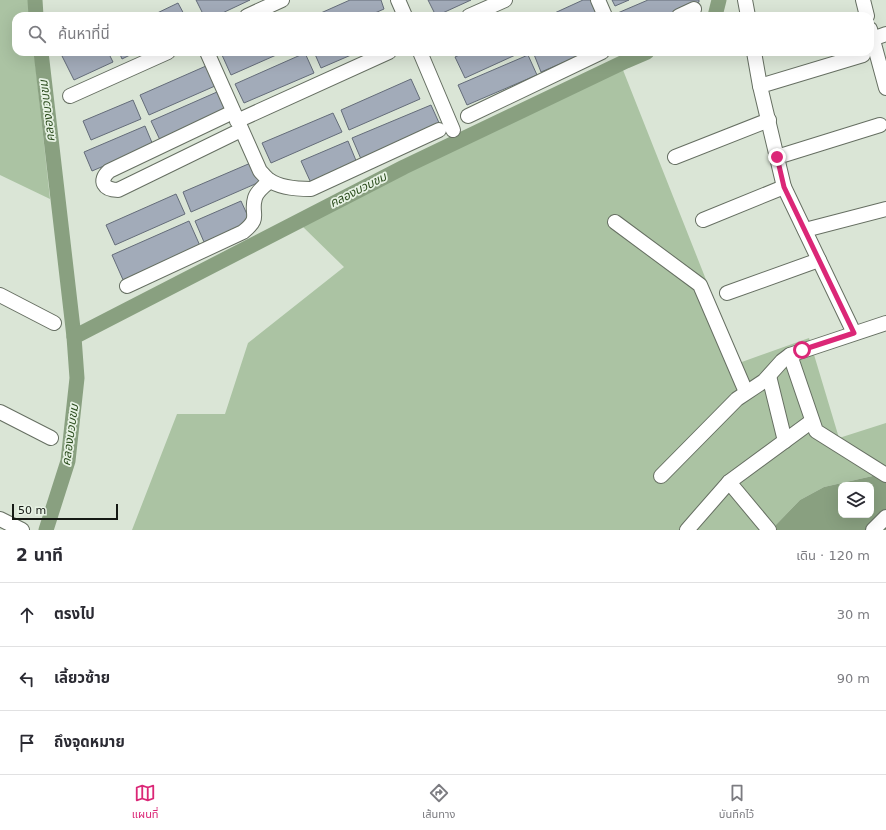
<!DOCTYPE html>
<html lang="th">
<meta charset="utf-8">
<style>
body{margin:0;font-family:"DejaVu Sans","Noto Sans Thai",sans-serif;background:#f7f7f7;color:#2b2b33}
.controls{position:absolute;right:12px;bottom:12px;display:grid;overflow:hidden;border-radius:8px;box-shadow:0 4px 16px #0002}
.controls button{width:36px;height:36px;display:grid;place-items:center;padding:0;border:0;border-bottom:1px solid #e1e1e2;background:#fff;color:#2b2b33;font:20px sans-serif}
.scale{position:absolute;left:12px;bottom:10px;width:106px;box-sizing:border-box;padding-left:4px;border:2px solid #151914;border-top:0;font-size:11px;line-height:14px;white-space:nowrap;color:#151914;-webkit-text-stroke:3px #e7f2e4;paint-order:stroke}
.stop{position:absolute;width:12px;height:12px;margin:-9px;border:3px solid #db2777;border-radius:50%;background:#fff}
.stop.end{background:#db2777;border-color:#fff;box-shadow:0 1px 4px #0008}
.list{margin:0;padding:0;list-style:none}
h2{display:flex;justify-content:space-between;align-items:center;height:52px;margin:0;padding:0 16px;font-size:17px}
h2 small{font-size:13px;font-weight:400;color:#7c7c81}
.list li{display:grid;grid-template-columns:26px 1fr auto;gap:12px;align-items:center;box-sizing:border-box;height:64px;padding:0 16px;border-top:1px solid #e1e1e2}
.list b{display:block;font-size:15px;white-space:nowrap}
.list em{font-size:13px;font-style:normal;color:#7c7c81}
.icon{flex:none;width:22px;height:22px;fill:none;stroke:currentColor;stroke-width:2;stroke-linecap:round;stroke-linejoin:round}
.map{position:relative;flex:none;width:886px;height:530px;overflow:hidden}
.search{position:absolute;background:#fff;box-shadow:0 4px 16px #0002;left:12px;right:12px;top:12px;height:44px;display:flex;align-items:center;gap:10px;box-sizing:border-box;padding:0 14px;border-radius:12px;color:#7c7c81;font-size:15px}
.sheet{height:244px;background:#fff}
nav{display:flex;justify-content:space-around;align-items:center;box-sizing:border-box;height:56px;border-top:1px solid #e1e1e2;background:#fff;font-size:11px;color:#7c7c81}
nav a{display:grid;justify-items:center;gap:2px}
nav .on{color:#db2777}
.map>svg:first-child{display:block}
.green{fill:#abc3a3}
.water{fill:#89a080;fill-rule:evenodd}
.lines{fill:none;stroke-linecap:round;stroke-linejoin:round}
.canal{stroke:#89a080;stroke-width:15}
.building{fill:#a2abb9;stroke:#646c79}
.minor-casing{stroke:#666f62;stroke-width:16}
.minor{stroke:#fff;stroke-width:14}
.route{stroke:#db2777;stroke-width:5}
.labels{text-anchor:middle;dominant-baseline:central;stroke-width:3.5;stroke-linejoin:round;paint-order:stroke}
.water-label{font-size:12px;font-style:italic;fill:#2b4c1d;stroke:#e7f2e4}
</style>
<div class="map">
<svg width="886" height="530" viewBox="0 0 886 530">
<rect width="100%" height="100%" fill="#dae5d6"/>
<g class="green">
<polygon points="0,0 28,0 29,16 16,16 16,52 34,52 50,199 0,175"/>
<polygon points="621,65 739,363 809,338 839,438 886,423 886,473 824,487 800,500 771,530 132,530 177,414 225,414 248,343 344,267 301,225"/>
</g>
<path class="water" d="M 886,473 L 886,530 L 771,530 L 800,500 L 824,487 ZM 841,485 L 871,485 L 871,515 L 841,515 Z"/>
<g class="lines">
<g class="canal">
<polyline points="35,0 36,16"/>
<polyline points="715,16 719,0"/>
<polyline points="41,52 74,337"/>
<polyline points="46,530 68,461 77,378 74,337 404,167 626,61 647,52"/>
</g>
</g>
<g class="building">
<polygon points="196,0 250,0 216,16 204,16"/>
<polygon points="350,0 381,0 384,9 368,16 314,16"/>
<polygon points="428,0 471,0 436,16"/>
<polygon points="583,0 591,0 598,16 548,16"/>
<polygon points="612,0 629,0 615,6"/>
<polygon points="648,0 699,0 699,2 667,16 613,16 613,15"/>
<polygon points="178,3 185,16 151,16"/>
<polygon points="70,52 108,52 113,62 74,80 62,56"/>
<polygon points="119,52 136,52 122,59"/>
<polygon points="229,52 283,52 231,75 222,55"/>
<polygon points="314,52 358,52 321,68"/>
<polygon points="466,52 522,52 465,78 455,57"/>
<polygon points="533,52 588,52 541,72"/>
<polygon points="305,53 314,73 244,103 235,84"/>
<polygon points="528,55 537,75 467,105 458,85"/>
<polygon points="206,66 215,86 149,115 140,95"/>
<polygon points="411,79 420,99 349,130 341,110"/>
<polygon points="217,92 226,111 160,140 151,121"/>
<polygon points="133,100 141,119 91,140 83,121"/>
<polygon points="431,105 440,125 361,159 352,138"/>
<polygon points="333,113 342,132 271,163 262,143"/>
<polygon points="145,126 153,145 92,171 84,152"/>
<polygon points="348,141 357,163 311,183 301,161"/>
<polygon points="253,162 262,181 191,212 183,192"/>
<polygon points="176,194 185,214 115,245 106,225"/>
<polygon points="241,201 251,223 204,242 195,221"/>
<polygon points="189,221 201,248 124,282 112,255"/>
</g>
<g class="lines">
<g class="minor-casing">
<g id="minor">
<polyline points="398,0 405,16"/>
<polyline points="598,0 605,16"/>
<polyline points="745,0 748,16"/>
<polyline points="863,0 867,16"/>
<polyline points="247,16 282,0"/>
<polyline points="469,16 505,0"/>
<polyline points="679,16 694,9"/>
<polyline points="870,29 886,88"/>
<polyline points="872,39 886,34"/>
<path d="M 207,52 L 260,171 C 263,174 266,178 269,180 C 280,188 299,189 311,189 L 439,130"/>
<polyline points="420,52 453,130"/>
<polyline points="754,52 760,86"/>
<polyline points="70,96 168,52"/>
<path d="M 233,112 L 109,171 C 98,181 104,190 118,190 L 241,130"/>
<polyline points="468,116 602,52"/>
<polyline points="237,121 389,52"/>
<polyline points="675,157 769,120"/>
<polyline points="777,157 880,125"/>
<polyline points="703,220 784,187"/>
<polyline points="615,222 700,285 746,392"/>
<polyline points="805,230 886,209"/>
<path d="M 127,286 L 243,232 C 262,217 250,215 255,198 C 257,191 265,185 270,181"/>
<polyline points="727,293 819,260"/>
<polyline points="0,295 54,323"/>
<polyline points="854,333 784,187 760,86 863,55"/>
<polyline points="790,355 816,431 886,475"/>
<polyline points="769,376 785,441"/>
<polyline points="0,412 51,438"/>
<polyline points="661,476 737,399 764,381 782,361 790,355 886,323"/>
<polyline points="729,482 769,530"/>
<polyline points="0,519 22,530"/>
<polyline points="687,530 729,482 812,421"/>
<polyline points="873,530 886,517"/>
</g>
</g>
<use href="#minor" class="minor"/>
</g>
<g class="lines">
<polyline class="route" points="777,157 784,187 854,333 802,350"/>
</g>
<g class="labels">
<g class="water-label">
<text transform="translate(47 111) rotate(-97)">คลองบวบขม</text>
<text transform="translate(358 190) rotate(-27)">คลองบวบขม</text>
<text transform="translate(70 435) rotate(-82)">คลองบวบขม</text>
</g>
</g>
</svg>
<div class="controls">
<button><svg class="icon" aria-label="layers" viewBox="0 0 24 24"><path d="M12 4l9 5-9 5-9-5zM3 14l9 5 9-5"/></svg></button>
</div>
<div class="scale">50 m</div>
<div class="stop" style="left:802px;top:350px"></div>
<div class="stop end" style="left:777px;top:157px"></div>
<div class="search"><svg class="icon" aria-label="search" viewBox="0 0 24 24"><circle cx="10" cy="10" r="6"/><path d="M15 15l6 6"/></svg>ค้นหาที่นี่</div>
</div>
<section class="sheet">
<h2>2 นาที<small>เดิน · 120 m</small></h2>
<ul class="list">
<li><svg class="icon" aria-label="ahead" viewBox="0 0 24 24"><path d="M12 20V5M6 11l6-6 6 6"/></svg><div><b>ตรงไป</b></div><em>30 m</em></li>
<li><svg class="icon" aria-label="left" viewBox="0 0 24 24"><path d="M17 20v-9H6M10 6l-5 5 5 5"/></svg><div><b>เลี้ยวซ้าย</b></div><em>90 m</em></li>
<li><svg class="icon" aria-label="arrive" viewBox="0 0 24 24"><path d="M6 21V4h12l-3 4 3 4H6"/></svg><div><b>ถึงจุดหมาย</b></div></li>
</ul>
</section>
<nav>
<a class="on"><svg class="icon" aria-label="map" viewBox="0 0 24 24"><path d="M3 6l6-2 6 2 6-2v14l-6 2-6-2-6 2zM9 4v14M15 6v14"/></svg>แผนที่</a>
<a><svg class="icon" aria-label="directions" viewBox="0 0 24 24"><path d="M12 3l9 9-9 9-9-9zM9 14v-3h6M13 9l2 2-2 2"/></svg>เส้นทาง</a>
<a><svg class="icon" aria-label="saved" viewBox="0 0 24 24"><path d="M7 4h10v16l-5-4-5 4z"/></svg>บันทึกไว้</a>
</nav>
